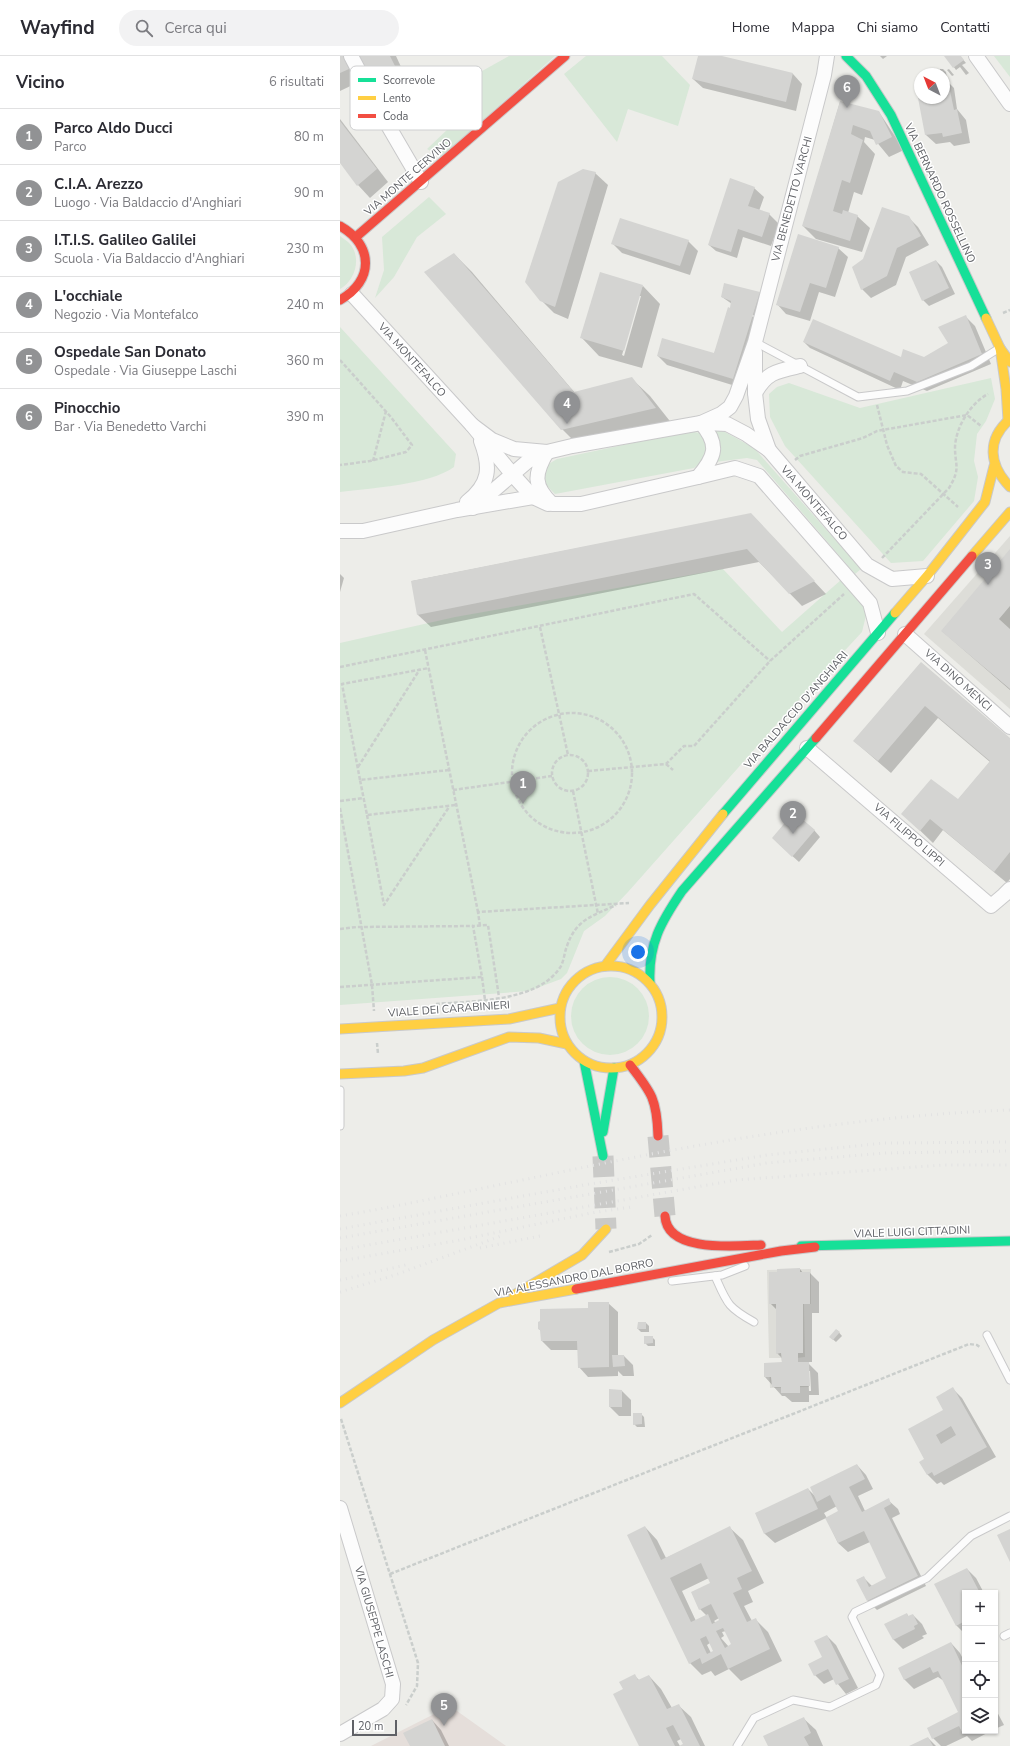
<!DOCTYPE html>
<html lang="it">
<meta charset="utf-8">
<style>
body{margin:0;font-family:"Nunito Sans",sans-serif;background:#f2f2f3;color:#2b2b33}
.controls{position:absolute;right:12px;bottom:12px;display:grid;overflow:hidden;border-radius:0px;box-shadow:0 1px 3px #0004}
.controls button{width:36px;height:36px;display:grid;place-items:center;padding:0;border:0;border-bottom:1px solid #e1e1e2;background:#fff;color:#2b2b33;font:20px sans-serif}
.compass{position:absolute;left:574px;top:12px;width:36px;height:36px;border-radius:50%;background:#fff;box-shadow:0 1px 3px #0004;rotate:318deg}
.scale{position:absolute;left:12px;bottom:10px;width:45px;box-sizing:border-box;padding-left:4px;border:2px solid #5f6166;border-top:0;font-size:11px;line-height:14px;white-space:nowrap;color:#5f6166;-webkit-text-stroke:3px #fff;paint-order:stroke}
.you{position:absolute;left:298px;top:896px;width:14px;height:14px;margin:-10px;border:3px solid #fff;border-radius:50%;background:#1a73e8;box-shadow:0 0 0 6px #1a73e833}
.badge{display:grid;place-items:center;width:26px;height:26px;border-radius:50%;background:#919294;color:#fff;font-size:13px;font-weight:700}
.pin{position:absolute;translate:-50% -33px;filter:drop-shadow(0 1px 2px #0008)}
.pin::after{content:'';position:absolute;top:21px;width:14px;height:12px;background:inherit;clip-path:polygon(0 0,100% 0,50% 100%)}
.list{margin:0;padding:0;list-style:none}
h2{display:flex;justify-content:space-between;align-items:center;height:52px;margin:0;padding:0 16px;font-size:17px}
h2 small{font-size:13px;font-weight:400;color:#7c7c81}
.list li{display:grid;grid-template-columns:26px 1fr auto;gap:12px;align-items:center;box-sizing:border-box;height:56px;padding:0 16px;border-top:1px solid #e1e1e2}
.list b{display:block;font-size:15px;white-space:nowrap}
.list p{margin:0;font-size:13px;white-space:nowrap;color:#7c7c81}
.list em{font-size:13px;font-style:normal;color:#7c7c81}
.icon{flex:none;width:22px;height:22px;fill:none;stroke:currentColor;stroke-width:2;stroke-linecap:round;stroke-linejoin:round}
.map{position:relative;flex:none;width:670px;height:1690px;overflow:hidden}
header{display:flex;align-items:center;gap:24px;box-sizing:border-box;height:56px;padding:0 20px;background:#fff;border-bottom:1px solid #e1e1e2}
header strong{font-size:19px}
nav{display:flex;gap:22px;margin-inline-start:auto;font-size:14px}
.search{width:280px;height:36px;background:#f2f2f3;display:flex;align-items:center;gap:10px;box-sizing:border-box;padding:0 14px;border-radius:22px;color:#7c7c81;font-size:15px}
main{display:flex}
aside{flex:1;background:#fff}
.map>svg:first-child{display:block}
.education{fill:#ddddd8}
.medical{fill:#e5deda}
.green{fill:#d8e8d8}
.shadow{fill:#0003;fill-rule:evenodd}
.building{fill:#d4d4d2;fill-rule:evenodd}
.lines{fill:none;stroke-linecap:round;stroke-linejoin:round}
.secondary-tunnel{stroke:#cacac8;stroke-width:21;stroke-dasharray:21 10;stroke-linecap:butt}
.lane-casing{stroke:#c9c9ca;stroke-width:9}
.street-casing{stroke:#c9c9ca;stroke-width:16}
.fast-casing{stroke:#c9c9ca;stroke-width:11}
.slow-casing{stroke:#c9c9ca;stroke-width:11}
.jam-casing{stroke:#c9c9ca;stroke-width:11}
.path{stroke:#cacecc;stroke-width:2.5;stroke-dasharray:4 2;stroke-linecap:butt}
.lane{stroke:#fcfcfc;stroke-width:7}
.street{stroke:#fcfcfc;stroke-width:14}
.fast{stroke:#16e098;stroke-width:9}
.slow{stroke:#ffcf43;stroke-width:9}
.jam{stroke:#f24e42;stroke-width:9}
.rail{stroke:#e3e3e3;stroke-width:3;stroke-dasharray:1 5;stroke-linecap:butt}
.labels{text-anchor:middle;dominant-baseline:central;stroke-width:3;stroke-linejoin:round;paint-order:stroke}
.street-label{font-size:11px;fill:#5f6166;stroke:#fff}
.key{fill:#fff;stroke:#cfd0d1;stroke-width:1}
.key-label{font-size:11px;fill:#5f6166}
</style>
<header>
<strong>Wayfind</strong>
<div class="search"><svg class="icon" aria-label="search" viewBox="0 0 24 24"><circle cx="10" cy="10" r="6"/><path d="M15 15l6 6"/></svg>Cerca qui</div>
<nav><a>Home</a><a>Mappa</a><a>Chi siamo</a><a>Contatti</a></nav>
</header>
<main>
<aside>
<h2>Vicino<small>6 risultati</small></h2>
<ul class="list">
<li><span class="badge">1</span><div><b>Parco Aldo Ducci</b><p>Parco</p></div><em>80 m</em></li>
<li><span class="badge">2</span><div><b>C.I.A. Arezzo</b><p>Luogo · Via Baldaccio d'Anghiari</p></div><em>90 m</em></li>
<li><span class="badge">3</span><div><b>I.T.I.S. Galileo Galilei</b><p>Scuola · Via Baldaccio d'Anghiari</p></div><em>230 m</em></li>
<li><span class="badge">4</span><div><b>L'occhiale</b><p>Negozio · Via Montefalco</p></div><em>240 m</em></li>
<li><span class="badge">5</span><div><b>Ospedale San Donato</b><p>Ospedale · Via Giuseppe Laschi</p></div><em>360 m</em></li>
<li><span class="badge">6</span><div><b>Pinocchio</b><p>Bar · Via Benedetto Varchi</p></div><em>390 m</em></li>
</ul>
</aside>
<div class="map">
<svg width="670" height="1690" viewBox="0 0 670 1690">
<rect width="100%" height="100%" fill="#edede9"/>
<g class="education">
<polygon points="670,480 670,653 584,578"/>
<polygon points="471,1213 471,1248 464,1248 465,1301 457,1302 457,1306 468,1306 469,1331 430,1332 429,1307 442,1307 441,1302 429,1302 427,1214"/>
</g>
<polygon class="medical" points="110,1650 166,1690 31,1690"/>
<g class="green">
<polygon points="169,0 215,0 101,101 87,93 132,50 126,24"/>
<polygon points="246,0 322,0 350,29 338,70 288,53 277,86 224,18"/>
<polygon points="654,0 670,0 670,21"/>
<polygon points="89,141 106,158 77,181 54,221 35,242 44,214 42,181"/>
<path d="M 0,180 C 3,183 8,185 10,188 C 22,202 15,225 0,233 Z"/>
<path d="M 0,271 L 116,398 L 114,411 C 89,429 32,432 0,436 Z"/>
<polygon points="651,322 655,343 646,365 637,378 634,405 638,421 634,445 583,505 551,507 445,390 430,361 429,338 437,331 449,327 520,352"/>
<path d="M 371,373 L 385,376 L 414,392 L 521,513 L 515,518 L 417,404 L 407,402 L 375,406 C 382,392 380,387 371,373 Z"/>
<polygon points="349,375 360,377 367,389 365,403 354,412 215,438 206,429 203,417 207,409 217,403"/>
<polygon points="383,513 442,576 502,523 528,551 522,576 444,660 288,836 265,860 244,875 227,917 221,923 189,935 0,949 0,587 115,561"/>
<circle cx="270" cy="960" r="39"/>
</g>
<g class="shadow">
<polygon points="0,0 8,0 21,25 0,35"/>
<polygon points="16,0 56,0 68,26 41,39 29,26"/>
<polygon points="359,0 377,0 453,18 462,28 456,55 363,32 353,23"/>
<polygon points="540,0 547,0 543,3"/>
<polygon points="606,0 620,0 626,7 622,9 629,17 626,19 620,11 616,14"/>
<polygon points="600,13 603,13 606,16 607,22 604,22 604,18 600,18"/>
<polygon points="609,13 614,19 612,20 607,14"/>
<polygon points="608,26 614,32 617,53 626,64 630,87 614,90 610,86 596,88 586,79 581,52 578,31 580,31 580,42 604,42 604,27"/>
<polygon points="500,46 539,56 564,94 549,101 535,84 525,81 524,86 535,98 522,139 514,136 508,157 517,160 530,172 522,196 476,183 463,170"/>
<polygon points="0,63 48,126 30,142 18,129 0,106"/>
<polygon points="255,117 268,129 228,263 214,257 201,244"/>
<polygon points="414,132 424,141 419,155 429,158 439,168 431,190 403,181 397,202 376,195 369,189"/>
<polygon points="568,161 578,171 589,189 566,201 556,229 531,242 522,233 524,204"/>
<polygon points="348,185 358,195 350,219 282,197 273,188"/>
<polygon points="498,192 508,201 495,241 479,236 470,265 446,258 437,248"/>
<polygon points="114,198 132,216 235,337 292,323 310,340 333,369 240,391 222,373"/>
<polygon points="596,205 602,211 615,238 589,250 583,244"/>
<path d="M 303,230 L 320,248 L 302,312 L 259,300 L 242,282 ZM 299,240 L 301,240 L 284,300 L 282,299 Z"/>
<polygon points="419,237 425,243 419,264 411,257 411,259 421,269 402,332 327,309 318,300 374,298 392,248 382,241"/>
<polygon points="625,260 635,270 651,308 587,335 563,325 560,334 470,292 464,286 562,302 584,302 610,288"/>
<polygon points="411,458 486,538 462,550 419,506 91,571 78,559 72,525"/>
<polygon points="670,495 670,634 602,575"/>
<polygon points="0,518 4,522 0,536"/>
<polygon points="581,607 670,683 670,823 667,827 603,774 593,787 563,758 618,744 650,706 598,662 551,717 514,685"/>
<polygon points="474,774 480,781 459,806 439,788"/>
<path d="M 460,1213 L 463,1217 L 470,1217 L 479,1226 L 479,1257 L 472,1257 L 472,1306 L 467,1306 L 478,1317 L 479,1339 L 469,1339 L 469,1346 L 452,1346 L 445,1340 L 442,1340 L 425,1321 L 443,1307 L 443,1303 L 437,1297 L 437,1254 L 430,1247 ZM 468,1315 L 470,1315 L 471,1335 L 469,1335 Z"/>
<polygon points="268,1247 278,1256 278,1300 284,1300 293,1309 294,1320 283,1320 278,1315 278,1320 248,1321 239,1311 238,1294 211,1294 202,1285 201,1275 199,1273"/>
<polygon points="306,1267 309,1270 309,1276 301,1276 298,1273"/>
<polygon points="497,1274 502,1280 496,1286 490,1281"/>
<polygon points="312,1281 315,1284 315,1290 308,1290 305,1287"/>
<polygon points="612,1332 622,1342 656,1401 604,1429 601,1426 597,1428 587,1418 585,1403"/>
<polygon points="282,1335 291,1344 291,1360 279,1360 270,1351"/>
<polygon points="301,1358 304,1361 305,1371 297,1371 294,1368"/>
<path d="M 517,1409 L 526,1419 L 533,1433 L 518,1440 L 525,1455 L 548,1444 L 558,1453 L 560,1458 L 552,1462 L 586,1530 L 537,1554 L 528,1545 L 517,1524 L 523,1521 L 532,1530 L 548,1523 L 530,1486 L 508,1496 L 498,1487 L 486,1462 L 435,1487 L 425,1478 L 416,1458 L 468,1433 L 475,1440 ZM 497,1450 L 500,1456 L 487,1462 L 484,1457 Z"/>
<path d="M 305,1471 L 317,1484 L 326,1502 L 390,1472 L 403,1484 L 424,1527 L 408,1535 L 413,1546 L 404,1550 L 412,1565 L 415,1563 L 428,1576 L 442,1605 L 401,1625 L 389,1613 L 375,1620 L 371,1615 L 362,1619 L 350,1607 ZM 369,1522 L 372,1528 L 360,1553 L 367,1560 L 356,1565 L 342,1535 ZM 379,1562 L 381,1565 L 376,1567 L 374,1565 ZM 386,1575 L 393,1589 L 389,1591 L 381,1582 L 384,1580 L 382,1576 ZM 370,1587 L 374,1596 L 371,1597 L 367,1589 Z"/>
<polygon points="627,1513 636,1522 644,1537 625,1537 625,1578 616,1569"/>
<polygon points="567,1558 569,1561 573,1559 582,1568 587,1578 582,1580 584,1582 563,1593 553,1583"/>
<polygon points="487,1580 496,1589 518,1632 506,1638 494,1623 484,1628 475,1619 483,1602"/>
<polygon points="611,1587 620,1597 625,1607 625,1675 651,1675 632,1685 627,1680 606,1690 601,1690 593,1682 620,1657 604,1625 598,1621 574,1633 564,1623"/>
<polygon points="295,1620 300,1625 309,1620 321,1633 332,1652 338,1649 351,1661 365,1690 341,1690 344,1688 341,1683 337,1685 340,1690 300,1690 284,1633"/>
<polygon points="655,1652 664,1669 655,1673"/>
<polygon points="463,1662 476,1674 483,1690 429,1690"/>
<polygon points="92,1664 101,1674 109,1690 71,1690"/>
<polygon points="588,1682 596,1690 572,1690"/>
</g>
<g class="building">
<polygon points="0,0 3,0 9,13 0,17"/>
<polygon points="15,0 50,0 57,14 28,27"/>
<polygon points="358,0 382,0 453,17 446,46 352,23"/>
<polygon points="604,0 621,0 624,4 613,12"/>
<polygon points="608,25 614,54 617,53 622,77 603,81 602,77 585,79 578,42 604,42 604,26"/>
<polygon points="500,45 539,55 552,81 536,89 530,75 513,69 511,78 523,84 510,127 502,124 493,155 502,158 503,154 518,159 510,185 462,170"/>
<polygon points="0,65 37,113 17,130 0,107"/>
<polygon points="243,113 256,116 215,251 200,245 185,226 218,126"/>
<polygon points="390,122 415,131 408,150 430,157 422,181 398,173 391,196 368,189"/>
<polygon points="542,151 569,160 581,180 557,192 547,220 521,234 512,211 523,203"/>
<polygon points="280,162 349,184 340,210 271,188"/>
<polygon points="458,178 499,191 486,232 470,227 460,256 436,249"/>
<polygon points="114,197 234,336 292,321 316,352 221,374 84,216"/>
<polygon points="596,204 609,232 582,245 569,216"/>
<polygon points="260,216 303,229 284,295 240,282"/>
<polygon points="384,227 420,236 393,323 317,300 322,282 374,297 388,251 390,252 391,245 381,241"/>
<polygon points="626,259 642,298 577,326 554,316 550,325 463,286 473,263 561,301 563,293 584,301 608,287 598,271"/>
<polygon points="411,457 475,525 449,538 407,493 77,559 71,525"/>
<polygon points="670,493 670,550 659,563 670,573 670,633 601,575"/>
<polygon points="581,606 670,682 670,796 654,816 590,763 580,775 561,758 591,723 618,743 650,705 585,650 538,705 513,685"/>
<polygon points="454,756 475,774 452,801 432,782"/>
<polygon points="460,1212 460,1216 470,1216 470,1248 463,1248 463,1297 458,1297 458,1306 469,1306 470,1330 460,1330 460,1337 441,1337 441,1331 432,1331 431,1321 424,1321 424,1307 442,1306 441,1297 436,1298 436,1248 429,1248 429,1216 437,1216 437,1213"/>
<polygon points="248,1246 269,1246 269,1311 238,1312 237,1285 201,1285 200,1274 198,1273 198,1266 200,1265 200,1253 248,1252"/>
<polygon points="298,1266 306,1266 306,1273 297,1273"/>
<polygon points="496,1273 500,1276 493,1284 489,1281"/>
<polygon points="304,1280 313,1280 313,1287 304,1288"/>
<polygon points="272,1299 284,1299 285,1310 273,1311"/>
<path d="M 613,1331 L 647,1391 L 594,1420 L 592,1416 L 587,1419 L 579,1406 L 584,1403 L 568,1373 L 603,1354 L 596,1341 ZM 611,1370 L 616,1379 L 601,1388 L 596,1379 Z"/>
<polygon points="269,1333 282,1334 282,1351 269,1351"/>
<polygon points="293,1357 302,1357 302,1368 293,1369"/>
<polygon points="517,1408 525,1423 509,1431 522,1456 549,1442 551,1448 544,1452 578,1520 527,1545 516,1524 524,1520 529,1531 546,1522 524,1475 498,1487 485,1462 498,1455 490,1439 477,1446 470,1431"/>
<polygon points="468,1432 478,1453 424,1478 415,1457"/>
<path d="M 305,1470 L 321,1504 L 390,1470 L 412,1515 L 397,1522 L 402,1533 L 393,1537 L 407,1566 L 416,1562 L 430,1593 L 388,1613 L 381,1598 L 362,1608 L 360,1602 L 349,1608 L 287,1479 ZM 361,1507 L 370,1527 L 351,1536 L 359,1554 L 371,1548 L 379,1564 L 372,1568 L 368,1558 L 351,1566 L 330,1522 ZM 383,1572 L 391,1588 L 385,1592 L 376,1575 ZM 366,1580 L 373,1595 L 367,1598 L 360,1583 Z"/>
<polygon points="670,1473 670,1506 657,1479"/>
<polygon points="627,1512 640,1537 625,1537 625,1565 616,1570 594,1528"/>
<polygon points="567,1557 568,1560 573,1558 578,1568 574,1570 575,1573 553,1584 544,1568"/>
<polygon points="487,1579 509,1623 496,1629 488,1613 474,1620 468,1608 482,1601 474,1585"/>
<polygon points="611,1586 625,1616 625,1674 622,1676 619,1670 592,1683 587,1672 618,1656 598,1615 593,1617 590,1611 564,1624 558,1612"/>
<polygon points="295,1618 298,1624 309,1619 327,1653 339,1648 360,1690 339,1690 343,1688 333,1669 326,1672 335,1690 299,1690 273,1638 283,1633 279,1626"/>
<polygon points="464,1661 471,1677 464,1681 469,1690 428,1690 423,1680"/>
<polygon points="92,1663 105,1690 70,1690 63,1677"/>
<polygon points="588,1681 593,1690 569,1690"/>
</g>
<g class="lines">
<g class="secondary-tunnel">
<polyline points="318,1080 325,1160"/>
<polyline points="263,1100 266,1173"/>
</g>
<g class="lane-casing">
<g id="lane">
<polyline points="415,286 518,341 567,335 631,310 658,293"/>
<polyline points="0,1034 0,1070"/>
<path d="M 375,1220 C 387,1247 387,1251 414,1266"/>
<polyline points="332,1225 382,1219 405,1210"/>
<polyline points="647,1279 670,1324"/>
<polyline points="664,1580 670,1577"/>
<polyline points="397,1690 414,1662 453,1644 490,1651 536,1629 540,1619 512,1561 515,1556 587,1522 631,1480 670,1460"/>
</g>
</g>
<g class="street-casing">
<g id="street">
<polyline points="11,0 46,66 81,126"/>
<polyline points="636,0 670,48"/>
<polyline points="12,238 132,369 173,419 193,441 208,448"/>
<polyline points="415,296 415,337 418,363 429,394"/>
<path d="M 415,337 C 427,316 437,315 460,310"/>
<polyline points="361,367 381,358 390,351 396,340 415,286 484,19 487,0"/>
<polyline points="364,367 387,368 406,378 429,394 527,509 552,523 587,520"/>
<path d="M 132,369 L 152,384 L 174,393 L 207,396 L 232,390 L 361,367 C 380,389 375,401 358,421 L 241,448 L 212,448 C 193,430 194,418 207,396"/>
<polyline points="358,421 395,412 419,420 530,547 538,577"/>
<path d="M 127,446 C 150,428 151,411 141,385"/>
<polyline points="133,452 188,405 207,397"/>
<polyline points="0,475 23,475 117,454 193,441"/>
<polyline points="565,578 670,671"/>
<polyline points="467,692 651,850 664,839 670,833"/>
<polyline points="0,1452 53,1628 52,1643 43,1653 0,1678"/>
</g>
</g>
<g class="fast-casing">
<g id="fast">
<polyline points="506,0 526,20 551,59 646,262"/>
<polyline points="383,758 555,557"/>
<path d="M 310,927 C 308,888 321,866 342,835 L 476,682"/>
<polyline points="244,1005 263,1100"/>
<polyline points="263,1076 274,1012"/>
<polyline points="461,1190 670,1185"/>
</g>
</g>
<g class="slow-casing">
<g id="slow">
<polyline points="646,262 660,292 670,306"/>
<polyline points="660,292 666,333 668,364"/>
<path d="M 670,363 C 646,384 649,409 670,431"/>
<polyline points="632,500 670,456"/>
<polyline points="555,557 587,520 645,446 654,410"/>
<circle cx="271" cy="961" r="51"/>
<polyline points="265,910 310,849 383,758"/>
<polyline points="0,973 169,963 220,952"/>
<polyline points="0,1018 64,1015 83,1012 169,981 199,982 227,988"/>
<polyline points="174,1239 242,1199 266,1173"/>
<polyline points="0,1347 93,1284 159,1247 236,1233"/>
</g>
</g>
<g class="jam-casing">
<g id="jam">
<path d="M 0,170 C 34,189 34,225 0,244"/>
<polyline points="17,180 225,0"/>
<polyline points="476,682 632,500"/>
<path d="M 290,1009 C 312,1037 317,1044 318,1080"/>
<path d="M 325,1160 C 327,1197 395,1190 421,1189"/>
<polyline points="236,1233 441,1195 475,1191"/>
</g>
</g>
<g class="path">
<polyline points="663,257 670,254"/>
<polyline points="0,304 50,360 72,389 66,396 30,405 0,409"/>
<polyline points="537,349 547,389 556,410 563,416 581,418 618,451"/>
<polyline points="455,404 460,400 523,382 537,375 627,359 641,370"/>
<polyline points="33,405 46,355"/>
<path d="M 542,502 L 609,432 C 621,412 615,410 615,391 C 616,370 631,347 648,338"/>
<polyline points="200,571 228,699"/>
<polyline points="85,594 138,856"/>
<polyline points="0,611 354,538 430,605"/>
<circle cx="232" cy="717" r="60"/>
<circle cx="230" cy="717" r="18"/>
<polyline points="326,708 333,714"/>
<polyline points="18,711 80,613"/>
<polyline points="109,714 20,724 27,759 116,749"/>
<polyline points="248,715 326,708 344,690 354,690 430,605 504,538"/>
<polyline points="20,724 2,628 89,612"/>
<polyline points="113,734 212,720"/>
<polyline points="233,735 258,858"/>
<polyline points="0,745 23,742"/>
<polyline points="0,752 32,929 34,955"/>
<polyline points="27,759 44,849 109,751"/>
<polyline points="140,870 138,856 289,847"/>
<polyline points="0,873 17,871 133,870"/>
<polyline points="142,921 145,944"/>
<polyline points="0,931 142,921 133,870 148,869 159,941"/>
<path d="M 96,948 C 132,945 196,946 219,913 C 224,907 224,897 227,890 C 236,863 253,860 276,849"/>
<polyline points="37,987 38,998"/>
<polyline points="269,1196 299,1188 312,1179"/>
<polyline points="1,1363 78,1607 77,1630 66,1649"/>
<polyline points="50,1518 629,1288 637,1289 641,1292"/>
</g>
<use href="#lane" class="lane"/>
<use href="#street" class="street"/>
<use href="#fast" class="fast"/>
<use href="#slow" class="slow"/>
<use href="#jam" class="jam"/>
<g class="rail">
<path d="M 0,1160 C 66,1149 132,1134 197,1121 C 353,1088 511,1060 670,1054"/>
<polyline points="0,1173 244,1129 427,1099 545,1087 670,1086"/>
<polyline points="0,1182 427,1107 546,1097 670,1095"/>
<polyline points="140,1192 200,1180"/>
<polyline points="0,1194 396,1124 603,1109 670,1109"/>
<polyline points="0,1205 115,1185 251,1157 291,1151"/>
<polyline points="0,1224 70,1208"/>
<polyline points="0,1236 55,1219 161,1180"/>
</g>
</g>
<g class="labels">
<g class="street-label">
<text transform="translate(68 121) rotate(-41)">VIA MONTE CERVINO</text>
<text transform="translate(600 137) rotate(65)">VIA BERNARDO ROSSELLINO</text>
<text transform="translate(452 143) rotate(-75)">VIA BENEDETTO VARCHI</text>
<text transform="translate(72 304) rotate(48)">VIA MONTEFALCO</text>
<text transform="translate(474 447) rotate(49)">VIA MONTEFALCO</text>
<text transform="translate(618 624) rotate(42)">VIA DINO MENCI</text>
<text transform="translate(456 654) rotate(-49)">VIA BALDACCIO D'ANGHIARI</text>
<text transform="translate(569 779) rotate(41)">VIA FILIPPO LIPPI</text>
<text transform="translate(109 953) rotate(-4)">VIALE DEI CARABINIERI</text>
<text transform="translate(572 1176) rotate(-2)">VIALE LUIGI CITTADINI</text>
<text transform="translate(234 1222) rotate(-11)">VIA ALESSANDRO DAL BORRO</text>
<text transform="translate(34 1566) rotate(74)">VIA GIUSEPPE LASCHI</text>
</g>
</g>
<rect x="10" y="10" width="132" height="64" rx="6" class="key"/>
<rect x="18" y="22" width="18" height="4" fill="#16e098"/>
<rect x="18" y="40" width="18" height="4" fill="#ffcf43"/>
<rect x="18" y="58" width="18" height="4" fill="#f24e42"/>
<g class="key-label">
<text x="43" y="28">Scorrevole</text>
<text x="43" y="46">Lento</text>
<text x="43" y="64">Coda</text>
</g>
</svg>
<div class="controls">
<button>+</button>
<button>−</button>
<button><svg class="icon" aria-label="locate" viewBox="0 0 24 24"><circle cx="12" cy="12" r="6"/><path d="M12 2v4M12 18v4M2 12h4M18 12h4"/></svg></button>
<button><svg class="icon" aria-label="layers" viewBox="0 0 24 24"><path d="M12 4l9 5-9 5-9-5zM3 14l9 5 9-5"/></svg></button>
</div>
<svg class="compass" viewBox="-18 -18 36 36"><path d="M0-13l5 13h-10z" fill="#e53935"/><path d="M0 13l5-13h-10z" fill="#7c7c81"/></svg>
<div class="scale">20 m</div>
<div class="you"></div>
<div class="pin badge" style="left:183px;top:748px">1</div>
<div class="pin badge" style="left:453px;top:778px">2</div>
<div class="pin badge" style="left:648px;top:529px">3</div>
<div class="pin badge" style="left:227px;top:368px">4</div>
<div class="pin badge" style="left:104px;top:1670px">5</div>
<div class="pin badge" style="left:507px;top:52px">6</div>
</div>
</main>
